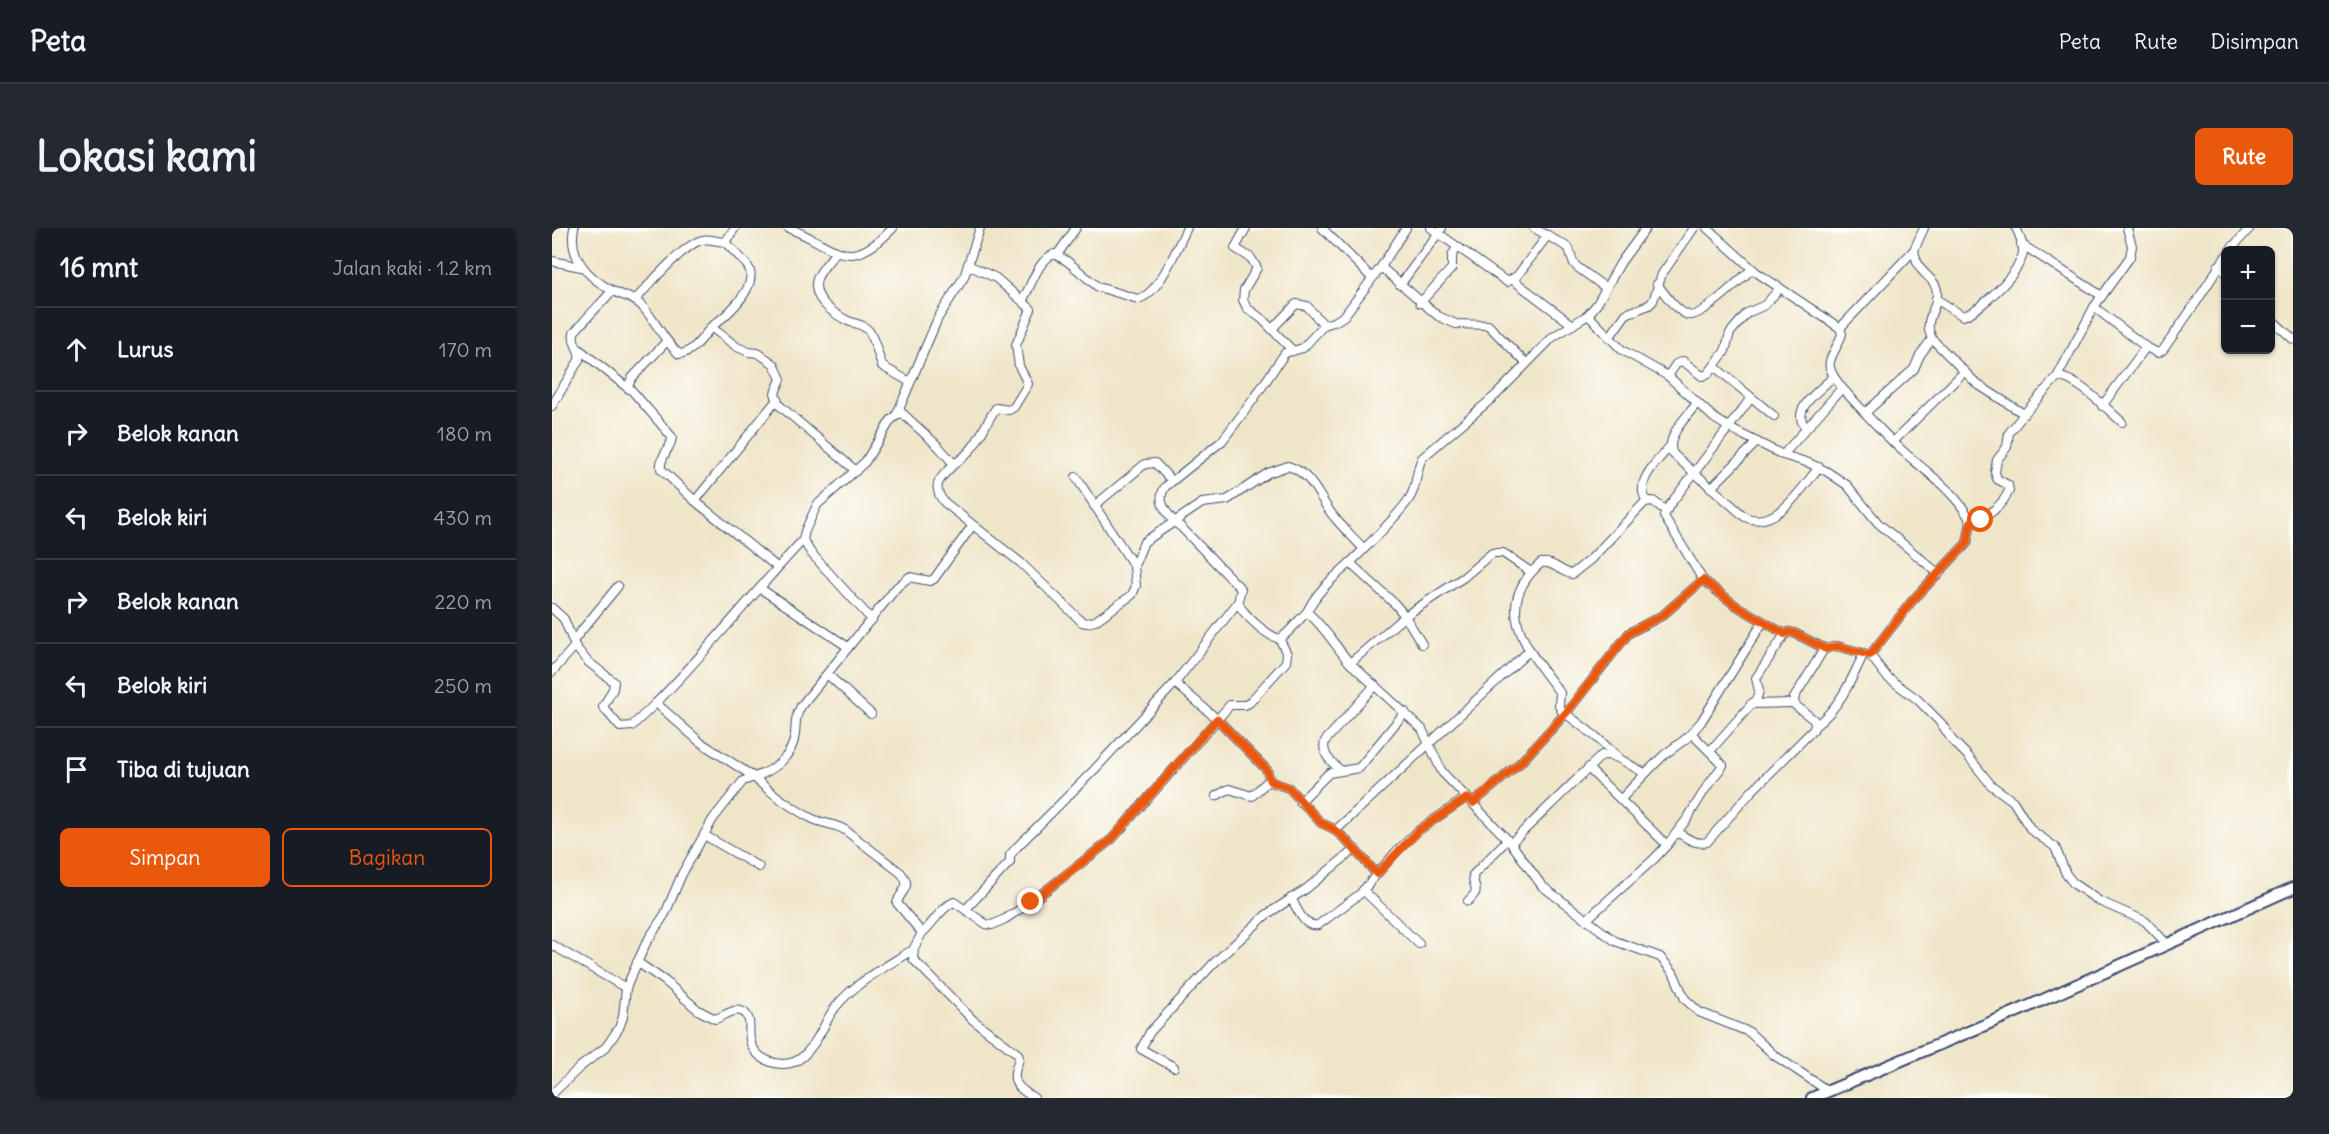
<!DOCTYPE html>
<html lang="id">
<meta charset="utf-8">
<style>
body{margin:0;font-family:Delius,sans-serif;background:#242831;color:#f1f3f6}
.controls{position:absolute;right:18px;top:18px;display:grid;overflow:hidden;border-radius:9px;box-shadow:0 2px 4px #0004}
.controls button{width:54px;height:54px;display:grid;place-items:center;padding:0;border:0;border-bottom:2px solid #363941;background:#171b24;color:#f1f3f6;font:30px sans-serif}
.stop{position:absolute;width:18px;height:18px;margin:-14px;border:4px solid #ea580c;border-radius:50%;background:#fff}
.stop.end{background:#ea580c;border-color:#fff;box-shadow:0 2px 6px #0008}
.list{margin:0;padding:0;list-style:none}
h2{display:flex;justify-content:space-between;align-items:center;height:78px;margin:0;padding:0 24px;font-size:26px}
h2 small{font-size:20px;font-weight:400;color:#9ea1a6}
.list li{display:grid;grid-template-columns:39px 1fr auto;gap:18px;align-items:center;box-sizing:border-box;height:84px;padding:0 24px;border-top:2px solid #363941}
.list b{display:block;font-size:22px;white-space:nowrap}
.list em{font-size:20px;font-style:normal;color:#9ea1a6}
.actions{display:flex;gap:12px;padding:18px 24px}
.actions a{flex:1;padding:14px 0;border:2px solid #ea580c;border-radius:9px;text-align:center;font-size:21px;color:#ea580c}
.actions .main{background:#ea580c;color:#fff}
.icon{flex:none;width:33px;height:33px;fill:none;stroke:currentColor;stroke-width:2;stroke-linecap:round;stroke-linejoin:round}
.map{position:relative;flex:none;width:1741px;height:870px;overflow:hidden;border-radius:9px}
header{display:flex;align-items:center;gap:36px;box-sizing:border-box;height:84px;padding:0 30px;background:#171b24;border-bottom:2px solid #363941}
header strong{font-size:28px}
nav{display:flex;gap:33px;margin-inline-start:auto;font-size:21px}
.intro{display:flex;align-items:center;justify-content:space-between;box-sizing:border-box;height:144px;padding:0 36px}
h1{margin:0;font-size:42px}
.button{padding:15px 27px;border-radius:9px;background:#ea580c;color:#fff;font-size:21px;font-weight:700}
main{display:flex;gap:36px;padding:0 36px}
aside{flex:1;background:#171b24;border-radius:9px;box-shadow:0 2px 4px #0004}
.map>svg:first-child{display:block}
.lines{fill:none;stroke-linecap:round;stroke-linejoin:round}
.street-casing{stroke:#3b4a6e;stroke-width:10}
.secondary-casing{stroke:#3b4a6e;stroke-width:14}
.street{stroke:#fff;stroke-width:8}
.secondary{stroke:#fff;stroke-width:10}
.route{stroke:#ea580c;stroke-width:8}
</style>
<header>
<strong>Peta</strong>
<nav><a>Peta</a><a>Rute</a><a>Disimpan</a></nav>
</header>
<div class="intro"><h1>Lokasi kami</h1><a class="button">Rute</a></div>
<main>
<aside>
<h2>16 mnt<small>Jalan kaki · 1.2 km</small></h2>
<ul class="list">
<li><svg class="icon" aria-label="ahead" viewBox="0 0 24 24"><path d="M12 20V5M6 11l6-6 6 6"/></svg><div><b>Lurus</b></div><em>170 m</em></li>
<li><svg class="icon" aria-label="right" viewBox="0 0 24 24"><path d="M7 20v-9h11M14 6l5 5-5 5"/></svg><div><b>Belok kanan</b></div><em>180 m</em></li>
<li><svg class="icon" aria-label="left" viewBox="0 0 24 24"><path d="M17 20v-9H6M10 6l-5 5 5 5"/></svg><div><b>Belok kiri</b></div><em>430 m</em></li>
<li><svg class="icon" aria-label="right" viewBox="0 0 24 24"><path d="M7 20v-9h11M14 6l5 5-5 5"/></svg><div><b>Belok kanan</b></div><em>220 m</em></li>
<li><svg class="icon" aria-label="left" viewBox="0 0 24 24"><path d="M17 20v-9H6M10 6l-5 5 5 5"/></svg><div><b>Belok kiri</b></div><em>250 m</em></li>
<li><svg class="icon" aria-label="arrive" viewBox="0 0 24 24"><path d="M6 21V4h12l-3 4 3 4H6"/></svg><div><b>Tiba di tujuan</b></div></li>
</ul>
<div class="actions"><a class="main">Simpan</a><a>Bagikan</a></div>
</aside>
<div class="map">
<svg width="1741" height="870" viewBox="0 0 1741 870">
<rect width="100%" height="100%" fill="#fdfcf7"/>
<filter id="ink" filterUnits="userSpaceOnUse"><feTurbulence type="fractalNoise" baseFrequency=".0167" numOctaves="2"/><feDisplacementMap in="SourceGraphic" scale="12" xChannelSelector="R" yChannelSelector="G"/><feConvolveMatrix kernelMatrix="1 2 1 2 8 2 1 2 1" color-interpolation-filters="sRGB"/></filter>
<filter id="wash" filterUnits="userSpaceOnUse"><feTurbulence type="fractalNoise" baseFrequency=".008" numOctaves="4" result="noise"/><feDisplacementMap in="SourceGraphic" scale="24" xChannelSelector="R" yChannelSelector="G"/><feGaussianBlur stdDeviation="1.35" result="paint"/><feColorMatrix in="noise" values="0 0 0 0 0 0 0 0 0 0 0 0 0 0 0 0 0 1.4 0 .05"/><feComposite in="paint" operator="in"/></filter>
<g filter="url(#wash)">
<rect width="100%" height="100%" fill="#efe5c8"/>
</g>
<g filter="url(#ink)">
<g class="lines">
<g class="street-casing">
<g id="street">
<path d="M 22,0 C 16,29 36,50 61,63 C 71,68 81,69 90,78 C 104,93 111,112 127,126 C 141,125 151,109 159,99 L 185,119 L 197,124 L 206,125 L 222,136 L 229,151 L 223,165 L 227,177 L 304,243"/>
<path d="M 236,0 C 284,17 294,49 341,0"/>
<polyline points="694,0 683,20 699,30 705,40 692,62 691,72 695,80 710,91 741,123"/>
<polyline points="770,0 820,50"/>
<polyline points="879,0 955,54 965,48 996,7"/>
<polyline points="982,0 1017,20 1021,34 1025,39 1054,60"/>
<path d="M 1094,0 L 1069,34 L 1045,76 L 1036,87 L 1001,109 L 944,167 L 870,230 C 863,244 866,260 855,274 C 839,295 820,313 801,332 C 784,348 765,362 755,384 C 773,399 783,418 798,435 L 870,501 L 890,544 L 959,615 L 990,658 L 1063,713 L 1108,729 L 1121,744 L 1133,771 L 1147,784 L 1197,804 L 1222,827 L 1276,863"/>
<path d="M 1155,0 L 1204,44 L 1288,100 L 1290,106 C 1280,134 1268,132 1290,160"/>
<path d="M 1372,0 L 1362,22 C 1363,29 1365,35 1369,41 C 1374,48 1385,54 1385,64 C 1386,83 1370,90 1380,111 L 1425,156 L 1472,186 L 1457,205 L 1455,219 L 1445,232 L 1443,244 L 1445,251 L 1456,257 L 1457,263 C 1451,276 1434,292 1419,294"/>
<polyline points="1469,16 1550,68"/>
<polyline points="1678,22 1698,0"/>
<path d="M 284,24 C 278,32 268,42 265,51 C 259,71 282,86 296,93 C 304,96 311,96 317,103 C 324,114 326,127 330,138 L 358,154"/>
<polyline points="505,27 524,0"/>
<polyline points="0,33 29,39"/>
<polyline points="1666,38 1674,45"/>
<polyline points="829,39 854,0"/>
<polyline points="961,52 1021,97"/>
<path d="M 1105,56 C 1113,66 1124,83 1136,87 C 1147,92 1190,50 1200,41"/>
<polyline points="848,57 890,0"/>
<path d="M 471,71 C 480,57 485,33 502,26 L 515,33 L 546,59 L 586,71 C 607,67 625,19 635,0"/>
<path d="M 1384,71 L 1411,88 C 1428,83 1471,42 1471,23 C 1471,16 1467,6 1464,0"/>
<path d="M 83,72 C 97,57 131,17 150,12 C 158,10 165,14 173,14"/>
<polyline points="868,75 900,40 900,28 905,19"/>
<polyline points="1542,79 1594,119 1606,125 1611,122 1643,76 1674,28"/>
<polyline points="1036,87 1070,122 1116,148 1162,190 1181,202 1231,227 1257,235 1274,243 1295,257 1326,295 1387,346"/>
<polyline points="1718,90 1741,111"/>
<path d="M 159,99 C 173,89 203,63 198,43 C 197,36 179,21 173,14 L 183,0"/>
<polyline points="1288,100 1362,22"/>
<polyline points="720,101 744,76 755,78 772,97"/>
<polyline points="1057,110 1074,86 1097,77 1101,73 1110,46 1142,0"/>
<path d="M 114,114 L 80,150 L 76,158 L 120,209 C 120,220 107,228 109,241 L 143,273 L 225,339"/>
<polyline points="27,121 77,161"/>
<polyline points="1163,139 1222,188"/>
<polyline points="1116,148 1124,136 1131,133 1150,148 1156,146 1173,123 1178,105 1195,85 1213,77 1228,60"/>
<polyline points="1505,149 1542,79 1578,29 1580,18 1575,0"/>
<path d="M 1145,175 C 1135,189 1112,209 1121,226 L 1193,289 C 1224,303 1250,260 1267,239"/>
<path d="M 0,178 L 27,132 C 30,122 19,116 22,105 C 23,102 55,69 60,63"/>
<polyline points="1550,178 1594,119"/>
<path d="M 1313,185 C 1326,199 1339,213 1353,225 C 1376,245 1406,266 1419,294 L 1415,315 L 1360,373 L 1318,427"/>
<polyline points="345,186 386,90 412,49 428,0"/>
<path d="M 1472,186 L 1505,149 C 1523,148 1556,182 1570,194"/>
<path d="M 1254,200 C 1237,182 1268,162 1281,149"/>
<polyline points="1341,214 1412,144"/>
<polyline points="1231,227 1290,160 1313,185 1362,141 1368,127 1380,111"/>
<path d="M 402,236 C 426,221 429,202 444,180 L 457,182 L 462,179 L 476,156 L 467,138 L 464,117 L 479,81 L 444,50 L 416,37"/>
<polyline points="524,249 582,338"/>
<polyline points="1159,260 1205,214"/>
<polyline points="143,273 224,173"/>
<path d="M 1095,273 C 1081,254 1106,233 1118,218"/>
<polyline points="542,278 593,236 603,235 620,253"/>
<path d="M 420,298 L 382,351 L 378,353 L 357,349 L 345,359 L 249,478 C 243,489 244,495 243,506 C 241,528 222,543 202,549 C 216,563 244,583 261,591 C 272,596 283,596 293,602 L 349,645 C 361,660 349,661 345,675 L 370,705 C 381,696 389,679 402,674 L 434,696 L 440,697 L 453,691 L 479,674 L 560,611 L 678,477 L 693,477 L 697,475 L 734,434 L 735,426 L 727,410"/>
<path d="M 812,321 C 803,311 792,301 783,290 C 767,272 762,246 736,238 L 716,245 L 675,272 L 650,275 L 622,294 C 614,283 604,273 613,259 L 670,213 L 701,172 L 733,125 L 751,120 L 772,97 L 784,93 L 792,88 L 829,39 L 886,88 L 904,96 L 936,97 L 974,135"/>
<polyline points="798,335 843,376 853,388 870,416"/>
<polyline points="209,361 296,419"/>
<polyline points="0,380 12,391 23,418 35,433 62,454 61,461 51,479 68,499 80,498 104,475 148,514 202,549 191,553 161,591 130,646 113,686 94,715 74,760 71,789 67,800 54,819 28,839 0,866"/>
<path d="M 320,392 L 259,325 L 251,312 L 253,303 L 265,277 L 313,234 L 339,192 L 349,184 L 386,218 L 402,236 C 389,250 378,256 392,274 L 469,335 L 530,394 L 535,395 L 543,393 L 580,367 L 584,358 L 582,338 L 592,314 L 622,294 L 629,299 L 689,361 C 688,365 686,371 687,375 C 688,384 719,412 728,410 C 735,408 749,389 755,384"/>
<polyline points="1233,406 1237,404 1242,405 1274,421"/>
<polyline points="21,413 66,358"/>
<polyline points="798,435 853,388 912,349 940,325 951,325 979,344"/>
<polyline points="0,444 23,418"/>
<polyline points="275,446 319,486"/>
<polyline points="623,455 665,491 715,542 718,553"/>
<path d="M 104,475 C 156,423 201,365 251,312"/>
<polyline points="1199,476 1242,475"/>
<path d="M 1263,498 C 1287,481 1300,451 1312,425"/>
<polyline points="1158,523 1205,470 1207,463 1204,450 1233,406 1183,377 1151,352 1112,288 1117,278 1199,170"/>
<path d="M 1066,529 L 1043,508 L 1009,482 L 1007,477 L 1008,465 C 977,423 937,380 989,335 C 1002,333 1008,344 1020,346 L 1039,331 L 1093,274 L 1101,273 L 1114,283"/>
<path d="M 789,543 C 780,534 769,527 773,513 L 823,457"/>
<polyline points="664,568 677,561 700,568 716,553 737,560 769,595 780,600 792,610 825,646"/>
<polyline points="1069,571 1094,545"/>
<polyline points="748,574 777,545 807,540 853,484"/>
<polyline points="921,575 967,536 1014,485 1077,405 1111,387 1151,352"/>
<polyline points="784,602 978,422"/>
<path d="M 1125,604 C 1135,610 1143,617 1155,614 L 1199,564 L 1261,502 L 1263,498 L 1262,492 L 1243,477 L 1242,470 L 1272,421 L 1285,418 L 1318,427 L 1335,449 L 1365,471 L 1389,495 L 1400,512 L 1416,528 L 1439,557 L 1461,573 L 1479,602 L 1503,619 L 1514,646 L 1522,656 L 1547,673 L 1593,693 L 1615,716"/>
<polyline points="152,607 207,639"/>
<path d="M 959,615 L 1050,527 C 1067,526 1079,540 1094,545 L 1112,527 L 1135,510 L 1149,494 L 1211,394"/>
<polyline points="1115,617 1135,591 1154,560 1171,537 1140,506"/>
<polyline points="811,662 867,716"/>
<path d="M 739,670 C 746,681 751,700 766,697 L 808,666 L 843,625 L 867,602 L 915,569"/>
<path d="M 916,673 C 930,660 921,662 921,647 L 955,612"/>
<polyline points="414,681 458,634 458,627 465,619 543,541 623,455 686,374"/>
<polyline points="1034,692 1102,631 1115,617 1036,540"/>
<path d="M 370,705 L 362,720 L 361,731 L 421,792 L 466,826 C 468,832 466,834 464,840 C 459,857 469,861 482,870"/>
<polyline points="0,717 74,760"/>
<path d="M 85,734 L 113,753 L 146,782 L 163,791 C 171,789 181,780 189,783 C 201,787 196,802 198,812 C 202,831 225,840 242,834 C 258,828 271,800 278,787 C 295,759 330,741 357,724 L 361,723"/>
<polyline points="622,839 589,821 598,804 661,736 714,687 754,661 803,621"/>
</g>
</g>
<g class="secondary-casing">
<polyline id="secondary" points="1260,870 1466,783 1741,660"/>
</g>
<use href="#street" class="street"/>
<use href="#secondary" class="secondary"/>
</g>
</g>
<g class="lines" filter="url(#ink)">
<polyline class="route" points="479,674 560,611 665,491 715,542 718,553 737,560 769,595 780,600 792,610 825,646 867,602 915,570 921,575 967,536 1014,485 1077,405 1111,387 1151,352 1183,377 1233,406 1237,404 1242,405 1274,421 1285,418 1318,427 1360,373 1415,315 1419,294 1429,292"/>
</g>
</svg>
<div class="controls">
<button>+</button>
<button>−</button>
</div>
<div class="stop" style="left:1429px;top:292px"></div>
<div class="stop end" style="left:479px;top:674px"></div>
</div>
</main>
